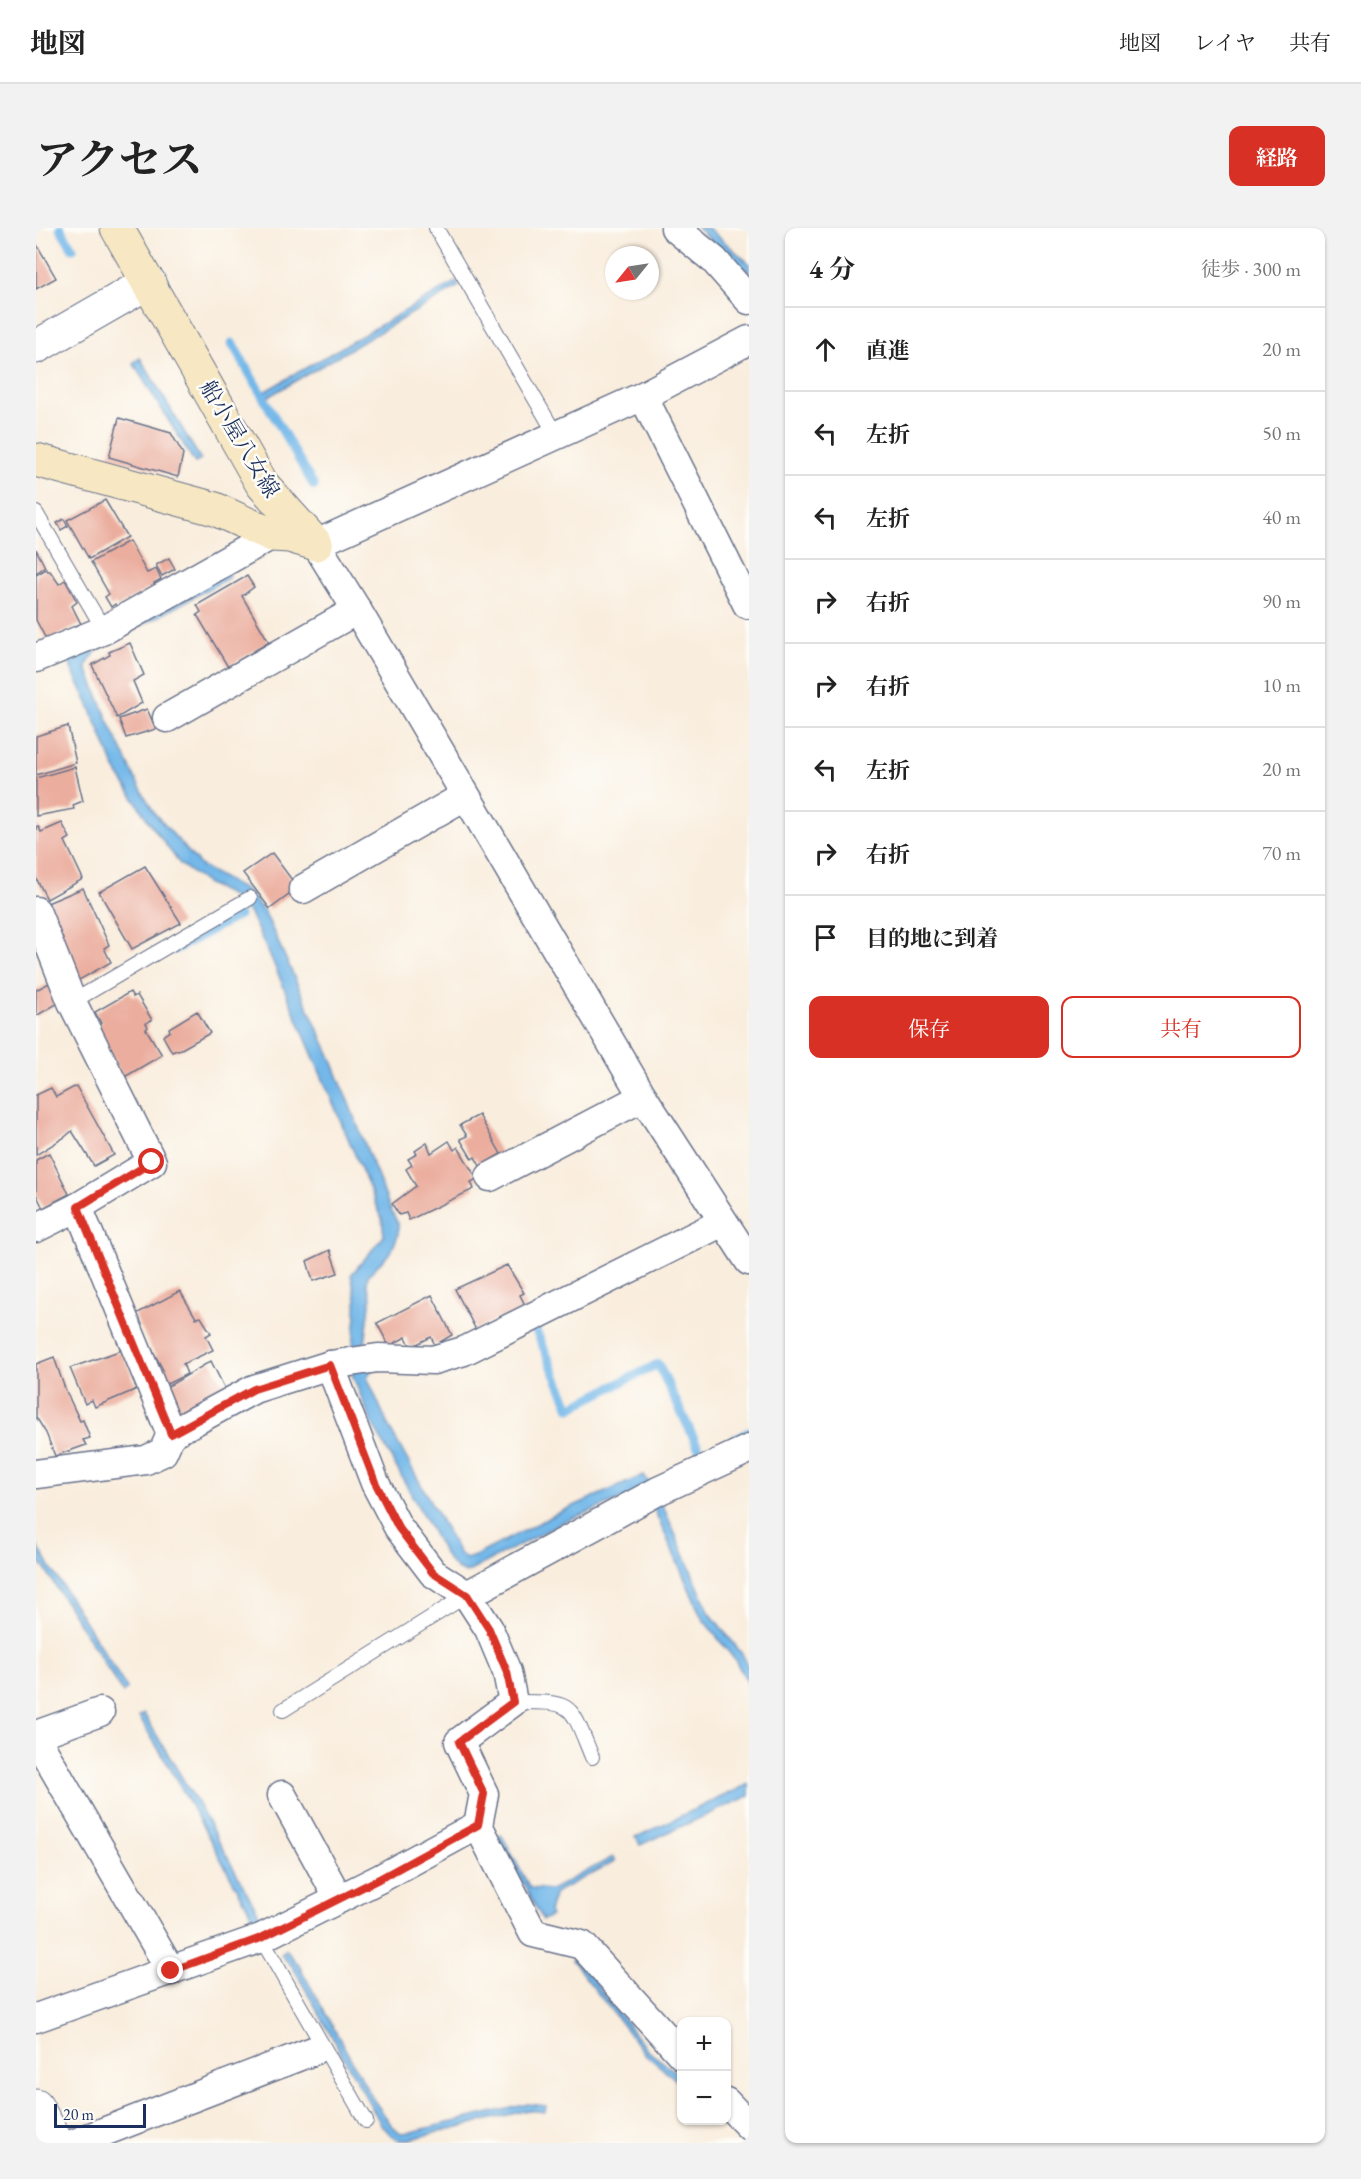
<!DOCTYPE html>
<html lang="ja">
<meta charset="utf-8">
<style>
body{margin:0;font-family:"EB Garamond","Noto Serif JP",serif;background:#f2f2f2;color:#222}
.controls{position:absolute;right:18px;bottom:18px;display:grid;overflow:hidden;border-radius:12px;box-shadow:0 2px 4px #0004}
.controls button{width:54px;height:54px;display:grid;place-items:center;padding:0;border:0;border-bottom:2px solid #e0e0e0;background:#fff;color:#222;font:30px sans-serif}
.compass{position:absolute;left:569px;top:18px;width:54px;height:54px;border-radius:50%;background:#fff;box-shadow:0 2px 4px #0004;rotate:240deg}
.scale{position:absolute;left:18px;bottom:15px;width:92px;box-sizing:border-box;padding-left:6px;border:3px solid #1b2f5e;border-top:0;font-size:16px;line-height:21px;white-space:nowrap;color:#1b2f5e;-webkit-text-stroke:4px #fdfcf7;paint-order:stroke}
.stop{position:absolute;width:18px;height:18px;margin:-14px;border:4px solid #d93025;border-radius:50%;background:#fff}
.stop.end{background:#d93025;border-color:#fff;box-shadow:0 2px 6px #0008}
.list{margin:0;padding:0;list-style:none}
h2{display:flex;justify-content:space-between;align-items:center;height:78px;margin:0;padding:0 24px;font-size:26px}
h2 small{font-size:20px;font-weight:400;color:#767676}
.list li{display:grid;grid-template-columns:39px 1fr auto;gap:18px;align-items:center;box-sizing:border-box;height:84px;padding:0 24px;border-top:2px solid #e0e0e0}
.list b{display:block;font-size:22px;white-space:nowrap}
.list em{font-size:20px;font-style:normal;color:#767676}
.actions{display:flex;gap:12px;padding:18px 24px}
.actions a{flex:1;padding:14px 0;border:2px solid #d93025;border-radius:12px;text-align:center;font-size:21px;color:#d93025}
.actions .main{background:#d93025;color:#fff}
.icon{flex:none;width:33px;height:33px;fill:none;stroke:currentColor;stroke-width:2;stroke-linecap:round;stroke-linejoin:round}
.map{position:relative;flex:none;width:713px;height:1915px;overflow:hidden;border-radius:12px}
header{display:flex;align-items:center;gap:36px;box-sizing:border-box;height:84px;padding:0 30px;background:#fff;border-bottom:2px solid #e0e0e0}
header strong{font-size:28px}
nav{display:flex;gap:33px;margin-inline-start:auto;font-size:21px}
.intro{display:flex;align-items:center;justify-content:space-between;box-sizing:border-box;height:144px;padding:0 36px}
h1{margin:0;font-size:42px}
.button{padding:15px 27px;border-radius:12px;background:#d93025;color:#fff;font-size:21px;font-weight:700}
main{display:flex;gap:36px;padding:0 36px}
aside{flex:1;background:#fff;border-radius:12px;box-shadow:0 2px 4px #0004}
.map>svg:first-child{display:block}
.water{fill:#73b8e9;stroke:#4774a4;stroke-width:1.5}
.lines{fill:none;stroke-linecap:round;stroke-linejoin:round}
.stream{stroke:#73b8e9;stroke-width:9}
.building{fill:#ebad9e}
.service-casing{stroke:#69728a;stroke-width:16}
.minor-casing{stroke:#69728a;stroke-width:31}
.tertiary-casing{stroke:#69728a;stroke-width:35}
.secondary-casing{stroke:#69728a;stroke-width:35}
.service{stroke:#fff;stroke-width:14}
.minor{stroke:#fff;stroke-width:28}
.tertiary{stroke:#fff;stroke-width:33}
.secondary{stroke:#f7e8c3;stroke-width:33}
.route{stroke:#d93025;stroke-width:8}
.labels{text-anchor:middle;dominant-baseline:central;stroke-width:5;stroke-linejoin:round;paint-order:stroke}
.street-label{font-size:22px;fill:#1b2f5e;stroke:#fdfcf7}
</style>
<header>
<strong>地図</strong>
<nav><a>地図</a><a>レイヤ</a><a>共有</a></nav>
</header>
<div class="intro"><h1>アクセス</h1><a class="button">経路</a></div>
<main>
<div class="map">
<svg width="713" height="1915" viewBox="0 0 713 1915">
<rect width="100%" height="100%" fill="#fdfcf7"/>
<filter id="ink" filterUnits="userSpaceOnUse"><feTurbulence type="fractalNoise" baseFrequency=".0167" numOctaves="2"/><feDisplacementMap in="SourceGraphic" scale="12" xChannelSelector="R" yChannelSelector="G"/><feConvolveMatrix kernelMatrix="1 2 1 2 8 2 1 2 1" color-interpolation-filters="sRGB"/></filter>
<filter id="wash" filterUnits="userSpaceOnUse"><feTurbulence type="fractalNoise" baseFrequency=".008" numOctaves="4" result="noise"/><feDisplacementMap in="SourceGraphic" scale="24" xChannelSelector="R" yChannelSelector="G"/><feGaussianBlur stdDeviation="1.35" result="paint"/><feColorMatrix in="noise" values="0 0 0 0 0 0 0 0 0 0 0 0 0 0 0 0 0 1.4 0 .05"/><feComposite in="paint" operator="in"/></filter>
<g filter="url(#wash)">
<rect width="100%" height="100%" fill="#f9eddd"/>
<g class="water">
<polygon points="661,0 672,0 713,35 713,44"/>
<polygon points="421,53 423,58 230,170 226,165"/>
<polygon points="104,130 165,232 159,235 97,135"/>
<path d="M 190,342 L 194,349 L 60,423 L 50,438 L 72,492 L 102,556 L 119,586 L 165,638 L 212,664 L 229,685 L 295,830 L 354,980 L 362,996 L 362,1007 L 355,1024 L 332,1047 L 331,1056 L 335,1069 L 326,1139 L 336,1141 L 331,1149 L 353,1199 L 423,1325 L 430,1331 L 439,1328 L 524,1284 L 608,1247 L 627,1278 L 673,1384 L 706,1426 L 713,1439 L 713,1457 L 699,1432 L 666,1390 L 618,1281 L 596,1267 L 527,1294 L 430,1345 L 421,1341 L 411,1331 L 336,1195 L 317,1149 C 313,1121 322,1097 320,1071 C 319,1063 317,1055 315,1047 L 348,1008 L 346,990 L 237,734 L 214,686 L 196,668 L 170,655 L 144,636 L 113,594 L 79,541 L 53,477 L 36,442 L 32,428 Z"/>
<polygon points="0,1316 91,1461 87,1465 0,1327"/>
<polygon points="108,1486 163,1578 232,1702 226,1705 134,1540 103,1489"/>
<polygon points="713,1556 713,1568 604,1617 600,1609"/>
<polygon points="465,1606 494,1660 515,1662 577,1629 579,1633 519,1665 513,1683 515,1688 507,1692 460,1608"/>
<polygon points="250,1722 262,1736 337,1871 356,1898 365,1905 375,1904 492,1876 510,1878 509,1884 492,1882 370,1912 362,1912 356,1908 345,1896 257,1739 245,1727"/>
<polygon points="539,1728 611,1822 645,1848 645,1856 609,1826 536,1732"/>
</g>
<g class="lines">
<g class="stream">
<polyline points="24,0 37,21"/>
<polyline points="196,115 278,258"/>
<polyline points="138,722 203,687"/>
<polyline points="493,1100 498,1098 534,1180 622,1136 664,1223 668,1226 674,1225 713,1204"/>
</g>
</g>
<g id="blocks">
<g class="building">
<polygon points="0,15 20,50 0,61"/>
<polygon points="83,190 135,205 147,226 142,249 73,229"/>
<polygon points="69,272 91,309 53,331 31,292"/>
<polygon points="28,291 32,298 25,302 21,295"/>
<polygon points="93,313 111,345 120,341 125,351 118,355 119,357 81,379 79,376 75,379 69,369 73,366 55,334"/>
<polygon points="0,321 9,339 0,345"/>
<polygon points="133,330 139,341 126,348 120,337"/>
<polygon points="10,341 12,343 14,343 23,356 29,352 41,374 36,378 45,396 11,413 0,392 0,347"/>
<polygon points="211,348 218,359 206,368 233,414 192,439 161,387 165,384 161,377"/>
<polygon points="94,415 108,447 97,453 106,475 81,490 56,437 74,427 73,424"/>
<polygon points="111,481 120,501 90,510 83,491"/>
<polygon points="32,498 40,535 0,547 0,508"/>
<polygon points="39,539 47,573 37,577 38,581 0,588 0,550"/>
<polygon points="26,595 34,610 29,613 47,651 11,671 0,650 0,599 2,598 5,604"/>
<polygon points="236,625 262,660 234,681 207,645"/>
<polygon points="109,638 145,695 96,721 63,664"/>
<polygon points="47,660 73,717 68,720 75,734 38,755 9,676"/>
<polygon points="17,753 26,773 0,788 0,762"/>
<polygon points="94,764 97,769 101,767 116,792 110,795 112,799 110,801 126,827 87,850 59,799 65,795 59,784"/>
<polygon points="161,783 174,805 142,823 141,822 136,824 127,808 134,803 133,800"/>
<polygon points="40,858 78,927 58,938 36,903 29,909 0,927 0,867 15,860 20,869"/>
<polygon points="443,887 465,926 444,938 439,929 436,931 424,911 431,908 424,897"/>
<polygon points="413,913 418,922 422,919 441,951 435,954 438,961 373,992 370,985 363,987 356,976 380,958 370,941 376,937 372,931 381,926 379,923 391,915 395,925"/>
<polygon points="13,925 33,966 7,980 0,966 0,932"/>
<polygon points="294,1022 302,1045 277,1053 271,1033"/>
<polygon points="471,1037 488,1065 484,1067 491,1081 464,1093 462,1090 440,1102 419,1061"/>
<polygon points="144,1063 160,1090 165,1089 175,1105 170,1108 177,1122 147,1136 151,1146 131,1156 123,1144 127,1142 98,1087"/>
<polygon points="396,1067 416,1107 399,1117 395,1109 375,1119 370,1109 353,1118 341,1095"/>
<polygon points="86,1122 101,1161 59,1179 56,1172 49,1176 34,1140"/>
<polygon points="18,1129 29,1161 44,1193 47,1192 54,1210 47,1212 50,1217 19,1228 10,1205 0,1189 0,1136"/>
<polygon points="175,1133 189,1161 137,1188 129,1160"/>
</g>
</g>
</g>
<g filter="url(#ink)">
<use href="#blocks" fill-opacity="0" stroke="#69728a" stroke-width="1.5"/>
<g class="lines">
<g class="service-casing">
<g id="service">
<polyline points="400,0 520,207"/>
<polyline points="0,285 68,402"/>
<polyline points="36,774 214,670"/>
<path d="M 477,1474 C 539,1474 533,1473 556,1529"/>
<polyline points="247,1482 431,1367"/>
<polyline points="225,1710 330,1893"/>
</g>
</g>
<g class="minor-casing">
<g id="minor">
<polyline points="639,0 678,32 713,72"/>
<polyline points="713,112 607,168 280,316 321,382 607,869 713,1033"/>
<polyline points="607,168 711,376"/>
<polyline points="0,430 68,402 236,307"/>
<polyline points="131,490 321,382"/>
<polyline points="267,661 429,568"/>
<polyline points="0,683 36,774 116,934 42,979 135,1206"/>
<polyline points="454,949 607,869"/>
<polyline points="0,1000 42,979"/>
<polyline points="294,1137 339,1255 362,1299 397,1345 431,1367 453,1401 471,1444 477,1474 423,1514 448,1566 442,1597 497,1705 546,1717 646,1827"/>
<polyline points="0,1246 110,1232 127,1224 135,1206 218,1161 294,1137 342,1130 397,1132 428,1123 687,994"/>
<polyline points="431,1367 622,1263 713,1221"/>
<polyline points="0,1507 64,1484"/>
<polyline points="0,1510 135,1743"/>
<polyline points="246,1567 303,1671"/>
<polyline points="0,1790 225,1710 345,1650 442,1597"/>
<polyline points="690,1874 713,1898"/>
<polyline points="39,1915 277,1823"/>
</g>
</g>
<g class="tertiary-casing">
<g id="tertiary">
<polyline points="0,119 113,54"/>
<polyline points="0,1878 21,1915"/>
</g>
</g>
<g class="secondary-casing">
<g id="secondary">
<polyline points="81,0 226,256 280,316"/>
<polyline points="0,232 179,281 236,307 253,308 280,316"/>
</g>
</g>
<use href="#service" class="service"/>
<use href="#minor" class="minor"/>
<use href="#tertiary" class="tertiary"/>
<use href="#secondary" class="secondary"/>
</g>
</g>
<g class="lines" filter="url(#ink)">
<polyline class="route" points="116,934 42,979 135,1206 218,1161 294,1137 339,1254 362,1299 397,1345 431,1367 453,1401 471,1444 477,1474 423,1514 448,1566 442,1597 345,1650 225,1710 135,1743"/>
</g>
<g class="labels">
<g class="street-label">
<text transform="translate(204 211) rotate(59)">船小屋八女線</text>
</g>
</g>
</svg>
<div class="controls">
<button>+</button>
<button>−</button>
</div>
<svg class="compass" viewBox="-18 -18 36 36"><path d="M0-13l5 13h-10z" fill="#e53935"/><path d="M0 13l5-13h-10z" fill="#767676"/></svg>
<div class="scale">20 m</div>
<div class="stop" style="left:116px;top:934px"></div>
<div class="stop end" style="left:135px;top:1743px"></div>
</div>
<aside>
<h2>4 分<small>徒歩 · 300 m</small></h2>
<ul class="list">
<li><svg class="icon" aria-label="ahead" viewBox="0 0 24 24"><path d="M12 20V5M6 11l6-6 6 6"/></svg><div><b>直進</b></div><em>20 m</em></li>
<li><svg class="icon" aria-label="left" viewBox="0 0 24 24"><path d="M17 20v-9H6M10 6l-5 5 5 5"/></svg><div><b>左折</b></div><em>50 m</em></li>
<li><svg class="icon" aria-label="left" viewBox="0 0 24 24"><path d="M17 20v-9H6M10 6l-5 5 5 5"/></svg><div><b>左折</b></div><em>40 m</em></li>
<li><svg class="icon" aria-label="right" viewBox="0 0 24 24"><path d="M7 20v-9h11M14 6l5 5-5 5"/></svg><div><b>右折</b></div><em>90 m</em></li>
<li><svg class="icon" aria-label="right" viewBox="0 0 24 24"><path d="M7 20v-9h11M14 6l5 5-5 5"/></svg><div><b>右折</b></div><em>10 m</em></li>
<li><svg class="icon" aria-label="left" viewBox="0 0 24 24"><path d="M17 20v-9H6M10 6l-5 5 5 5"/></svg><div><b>左折</b></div><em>20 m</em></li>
<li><svg class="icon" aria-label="right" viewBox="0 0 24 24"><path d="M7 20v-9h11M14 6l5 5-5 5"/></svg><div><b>右折</b></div><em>70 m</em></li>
<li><svg class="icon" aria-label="arrive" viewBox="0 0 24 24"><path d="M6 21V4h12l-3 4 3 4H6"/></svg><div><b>目的地に到着</b></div></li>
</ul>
<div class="actions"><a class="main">保存</a><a>共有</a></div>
</aside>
</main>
